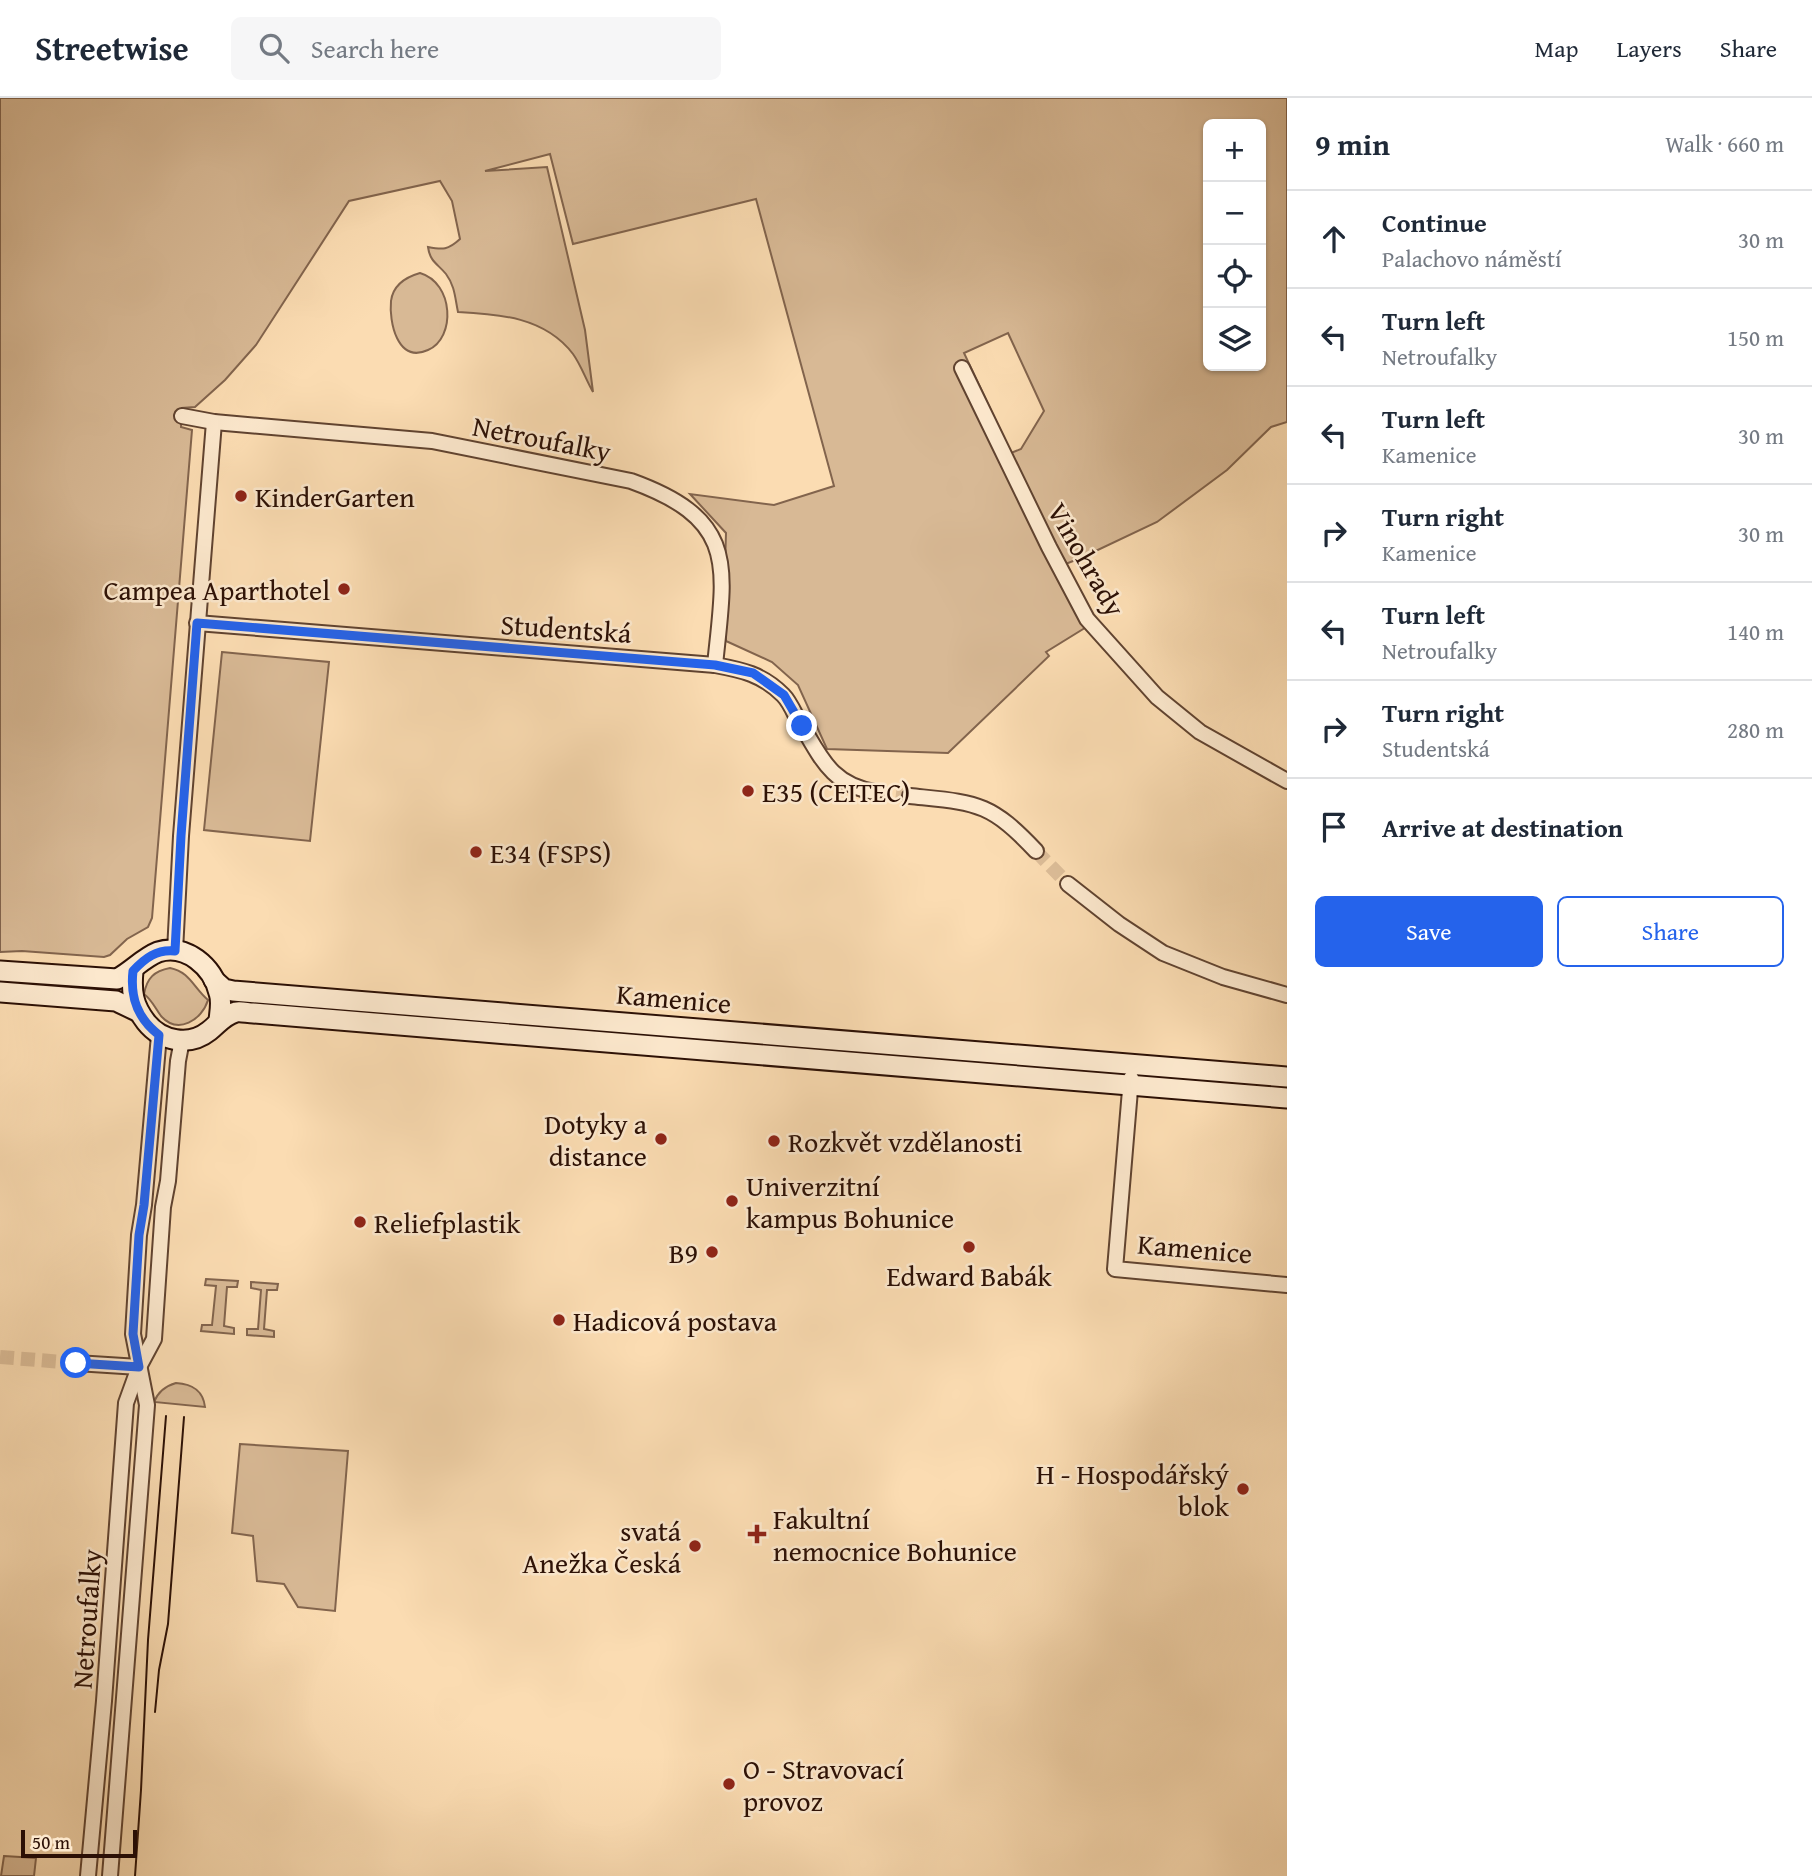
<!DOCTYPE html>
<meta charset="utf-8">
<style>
body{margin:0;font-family:"Gentium Book Plus",serif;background:#f6f6f7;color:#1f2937}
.controls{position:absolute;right:21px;top:21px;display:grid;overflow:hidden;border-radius:10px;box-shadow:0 2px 5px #0004}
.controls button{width:63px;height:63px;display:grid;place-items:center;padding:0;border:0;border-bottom:2px solid #e0e1e3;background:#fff;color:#1f2937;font:35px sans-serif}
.scale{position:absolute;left:21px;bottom:18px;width:116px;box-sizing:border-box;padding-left:7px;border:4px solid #2c1005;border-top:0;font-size:19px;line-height:24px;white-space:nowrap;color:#2c1005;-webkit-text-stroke:5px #fce8cd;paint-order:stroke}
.stop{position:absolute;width:21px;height:21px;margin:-16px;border:5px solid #2563eb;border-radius:50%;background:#fff}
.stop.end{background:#2563eb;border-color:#fff;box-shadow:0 2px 7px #0008}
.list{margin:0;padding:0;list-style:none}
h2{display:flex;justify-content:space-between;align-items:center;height:91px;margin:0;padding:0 28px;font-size:30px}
h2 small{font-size:23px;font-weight:400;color:#747a83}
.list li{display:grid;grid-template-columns:46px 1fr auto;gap:21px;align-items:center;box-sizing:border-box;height:98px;padding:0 28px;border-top:2px solid #e0e1e3}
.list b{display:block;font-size:26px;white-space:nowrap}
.list p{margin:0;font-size:23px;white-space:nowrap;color:#747a83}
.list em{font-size:23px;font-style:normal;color:#747a83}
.actions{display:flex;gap:14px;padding:21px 28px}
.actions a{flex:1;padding:16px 0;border:2px solid #2563eb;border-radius:10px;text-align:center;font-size:24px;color:#2563eb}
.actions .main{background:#2563eb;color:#fff}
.icon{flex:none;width:38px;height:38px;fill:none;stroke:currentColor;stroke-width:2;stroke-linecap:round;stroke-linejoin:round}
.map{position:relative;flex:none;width:1287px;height:1778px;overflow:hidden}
header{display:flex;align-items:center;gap:42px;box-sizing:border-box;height:98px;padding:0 35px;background:#fff;border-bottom:2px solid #e0e1e3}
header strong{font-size:33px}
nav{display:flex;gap:38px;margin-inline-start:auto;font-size:24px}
.search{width:490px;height:63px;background:#f6f6f7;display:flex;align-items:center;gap:18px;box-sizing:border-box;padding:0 24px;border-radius:10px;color:#747a83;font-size:26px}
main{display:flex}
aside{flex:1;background:#fff}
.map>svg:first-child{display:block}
.green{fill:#d8b995;stroke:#82644d;stroke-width:2;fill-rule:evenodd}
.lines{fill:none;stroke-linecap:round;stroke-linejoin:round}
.street-tunnel{stroke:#dcbd98;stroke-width:14;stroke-dasharray:14 7;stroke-linecap:butt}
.street-casing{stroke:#604330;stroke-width:18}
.secondary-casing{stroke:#2c1005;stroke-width:23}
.street{stroke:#fce8cd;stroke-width:14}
.secondary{stroke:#fce8cd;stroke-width:19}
.tram{stroke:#2c1005;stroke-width:2}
.route{stroke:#2563eb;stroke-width:9}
.poi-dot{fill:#8f2418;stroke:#fce8cd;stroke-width:2.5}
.labels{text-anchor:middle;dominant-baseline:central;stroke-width:5;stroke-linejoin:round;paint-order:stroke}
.street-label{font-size:28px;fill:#2c1005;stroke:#fce8cd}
.poi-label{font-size:28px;fill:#2c1005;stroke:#fce8cd;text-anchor:start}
</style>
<header>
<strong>Streetwise</strong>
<div class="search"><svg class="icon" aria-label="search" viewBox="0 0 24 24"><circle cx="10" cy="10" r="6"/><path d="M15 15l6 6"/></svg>Search here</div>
<nav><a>Map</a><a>Layers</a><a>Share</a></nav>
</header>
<main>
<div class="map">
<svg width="1287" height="1778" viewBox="0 0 1287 1778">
<rect width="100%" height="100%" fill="#fbdcb2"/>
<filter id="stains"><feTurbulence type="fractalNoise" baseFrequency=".00286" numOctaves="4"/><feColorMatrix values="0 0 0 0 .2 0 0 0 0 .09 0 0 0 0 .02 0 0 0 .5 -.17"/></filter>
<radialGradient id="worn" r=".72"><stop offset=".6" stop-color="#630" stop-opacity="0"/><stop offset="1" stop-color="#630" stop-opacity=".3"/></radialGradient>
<g class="green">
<path d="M 0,0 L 1287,0 L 1287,324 L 1271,329 L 1227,372 L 1157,424 L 1083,459 L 1053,471 L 1071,504 L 1088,528 L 1046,554 L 1049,558 L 948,655 L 827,651 L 798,587 L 772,564 L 726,543 L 724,502 L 726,435 L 690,396 L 774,407 L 834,388 L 756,101 L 573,146 L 550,56 L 485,73 L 547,69 L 585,232 L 593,294 C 586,282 581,267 573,256 C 545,219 499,216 458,214 C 455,200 455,188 446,176 C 438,166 430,164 428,149 C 443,152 448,152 460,141 L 452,103 L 440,83 L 349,103 L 256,247 L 225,282 L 195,309 L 182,310 L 181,329 L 192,332 L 152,820 L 148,829 L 127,841 L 110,857 L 104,859 L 22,853 L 0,854 ZM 1208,26 L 1261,26 L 1261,268 L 1208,268 ZM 1008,235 L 1044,313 L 1021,351 L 1011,355 L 964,255 Z"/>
<path d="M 420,175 C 454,185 456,240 428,252 C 397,266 389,223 391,203 C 393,187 406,179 420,175 Z"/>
<polygon points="222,554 329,564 310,743 204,732"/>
<path d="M 170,870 C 190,874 193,889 208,902 C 202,922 178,937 161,918 C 155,910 152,902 144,896 C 147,880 154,873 170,870 Z"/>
<polygon points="206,1181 238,1183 237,1189 227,1189 224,1228 234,1230 234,1236 201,1233 202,1227 212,1227 216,1188 205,1187"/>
<polygon points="251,1184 278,1186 277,1192 267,1192 264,1231 274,1233 274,1239 247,1237 247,1231 258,1231 261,1192 251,1190"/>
<path d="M 176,1285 C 192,1286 203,1292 205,1309 L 154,1304 C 158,1294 165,1288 176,1285 Z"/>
<polygon points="240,1346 348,1353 335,1513 298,1509 284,1486 257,1483 253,1438 232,1435"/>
<polygon points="4,1758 36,1760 34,1778 1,1778"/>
</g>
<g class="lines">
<g class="street-tunnel">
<polyline points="875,694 910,698"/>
<polyline points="1036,753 1068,786"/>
<polyline points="0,1259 76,1265"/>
</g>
<g class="street-casing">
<g id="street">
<polyline points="962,270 1049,449 1087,521 1157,599 1200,634 1287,683"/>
<path d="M 182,318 L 214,324 L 432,343 L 631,383 C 739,422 725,468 715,567"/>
<path d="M 197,525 L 715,567 C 742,572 762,576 783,597 C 789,603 793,612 797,620 C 820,656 828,686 875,694"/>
<path d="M 910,698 C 976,705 989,703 1036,753"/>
<polyline points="1068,786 1119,826 1163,855 1223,879 1287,897"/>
<polyline points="175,853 181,738 214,324"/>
<polyline points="1131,980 1115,1171 1287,1187"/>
<polyline points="76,1265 139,1269"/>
<polyline points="88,1778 104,1603 126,1305 139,1269 154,1241 163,1109 168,1083 178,963 182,942"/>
<polyline points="110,1778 147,1307 133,1236 139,1137 144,1107 159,937"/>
</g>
</g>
<g class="secondary-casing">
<g id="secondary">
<path d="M 0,873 L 117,881 C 132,873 143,860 158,854 C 186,845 213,869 219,895 C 222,903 220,913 219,922"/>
<path d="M 133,873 C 131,894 133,907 146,924 C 161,943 189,949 209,933 C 218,926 224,917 236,914 C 241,913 248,915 253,915 L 1287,1000"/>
<polyline points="214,882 224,891 233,893 1287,979"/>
<polyline points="0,894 116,903 137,913"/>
</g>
</g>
<use href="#street" class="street"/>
<use href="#secondary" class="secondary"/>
<g class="tram">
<polyline points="155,1614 159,1572 168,1526 184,1319"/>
<polyline points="135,1778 141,1692 148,1542 166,1318"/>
</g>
</g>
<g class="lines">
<path class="route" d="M 76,1265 L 139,1269 L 133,1236 L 139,1137 L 144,1107 L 159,937 C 137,920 130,899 133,873 C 145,860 157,851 175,853 L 181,738 L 197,525 L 715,567 L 753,575 L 784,597 L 802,628"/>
</g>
<g class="poi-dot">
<circle cx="241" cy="398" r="7"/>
<circle cx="344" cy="491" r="7"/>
<circle cx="748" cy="693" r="7"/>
<circle cx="476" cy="754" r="7"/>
<circle cx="661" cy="1041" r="7"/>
<circle cx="774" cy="1043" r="7"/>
<circle cx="732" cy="1103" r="7"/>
<circle cx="360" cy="1124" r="7"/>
<circle cx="969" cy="1149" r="7"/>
<circle cx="712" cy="1154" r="7"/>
<circle cx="559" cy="1222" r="7"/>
<circle cx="1243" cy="1391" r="7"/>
<path d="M753.5 1425.5h7v7h7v7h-7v7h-7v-7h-7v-7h7z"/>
<circle cx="695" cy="1448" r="7"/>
<circle cx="729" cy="1686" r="7"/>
</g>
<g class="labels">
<g class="street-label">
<text transform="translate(542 340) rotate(11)">Netroufalky</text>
<text transform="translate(1087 461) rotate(60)">Vinohrady</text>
<text transform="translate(566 530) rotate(4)">Studentská</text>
<text transform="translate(674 900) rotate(5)">Kamenice</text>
<text transform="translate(1195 1150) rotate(5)">Kamenice</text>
<text transform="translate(86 1521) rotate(-86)">Netroufalky</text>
</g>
<g class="poi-label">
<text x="255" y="398">KinderGarten</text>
<text x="330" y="491" text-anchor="end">Campea Aparthotel</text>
<text x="762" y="693">E35 (CEITEC)</text>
<text x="490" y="754">E34 (FSPS)</text>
<text x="647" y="1025" text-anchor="end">Dotyky a<tspan x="647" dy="32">distance</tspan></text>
<text x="788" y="1043">Rozkvět vzdělanosti</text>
<text x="746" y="1087">Univerzitní<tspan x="746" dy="32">kampus Bohunice</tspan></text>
<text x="374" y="1124">Reliefplastik</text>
<text x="698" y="1154" text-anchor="end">B9</text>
<text x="969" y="1177" text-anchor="middle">Edward Babák</text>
<text x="573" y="1222">Hadicová postava</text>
<text x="1229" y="1375" text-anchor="end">H - Hospodářský<tspan x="1229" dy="32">blok</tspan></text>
<text x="773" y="1420">Fakultní<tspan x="773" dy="32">nemocnice Bohunice</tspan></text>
<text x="681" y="1432" text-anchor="end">svatá<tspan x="681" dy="32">Anežka Česká</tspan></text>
<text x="743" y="1670">O - Stravovací<tspan x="743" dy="32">provoz</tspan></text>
</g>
</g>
<rect width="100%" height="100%" filter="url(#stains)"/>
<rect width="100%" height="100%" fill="url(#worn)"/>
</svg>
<div class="controls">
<button>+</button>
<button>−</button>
<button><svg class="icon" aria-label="locate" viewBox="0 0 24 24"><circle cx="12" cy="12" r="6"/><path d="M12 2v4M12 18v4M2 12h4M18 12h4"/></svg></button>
<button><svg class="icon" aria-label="layers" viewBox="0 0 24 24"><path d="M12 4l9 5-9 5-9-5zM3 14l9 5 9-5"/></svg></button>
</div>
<div class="scale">50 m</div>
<div class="stop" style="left:76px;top:1265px"></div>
<div class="stop end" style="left:802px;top:628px"></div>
</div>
<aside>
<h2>9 min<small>Walk · 660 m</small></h2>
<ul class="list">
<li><svg class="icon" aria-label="ahead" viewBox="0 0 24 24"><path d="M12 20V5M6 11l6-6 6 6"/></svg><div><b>Continue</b><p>Palachovo náměstí</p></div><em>30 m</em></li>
<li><svg class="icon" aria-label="left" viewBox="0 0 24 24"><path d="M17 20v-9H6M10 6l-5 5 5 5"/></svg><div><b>Turn left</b><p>Netroufalky</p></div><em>150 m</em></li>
<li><svg class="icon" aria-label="left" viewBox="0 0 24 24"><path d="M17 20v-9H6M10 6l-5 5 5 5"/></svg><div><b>Turn left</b><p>Kamenice</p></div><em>30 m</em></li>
<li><svg class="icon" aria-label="right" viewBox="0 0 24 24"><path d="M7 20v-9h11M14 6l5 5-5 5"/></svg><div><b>Turn right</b><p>Kamenice</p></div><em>30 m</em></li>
<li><svg class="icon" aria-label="left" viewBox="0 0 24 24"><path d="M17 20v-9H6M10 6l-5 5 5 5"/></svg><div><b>Turn left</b><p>Netroufalky</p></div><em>140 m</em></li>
<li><svg class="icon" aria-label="right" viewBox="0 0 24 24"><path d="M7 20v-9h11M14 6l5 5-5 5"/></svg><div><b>Turn right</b><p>Studentská</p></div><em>280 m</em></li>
<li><svg class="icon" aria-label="arrive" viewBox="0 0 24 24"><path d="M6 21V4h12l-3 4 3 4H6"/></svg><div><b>Arrive at destination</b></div></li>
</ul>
<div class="actions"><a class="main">Save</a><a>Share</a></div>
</aside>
</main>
